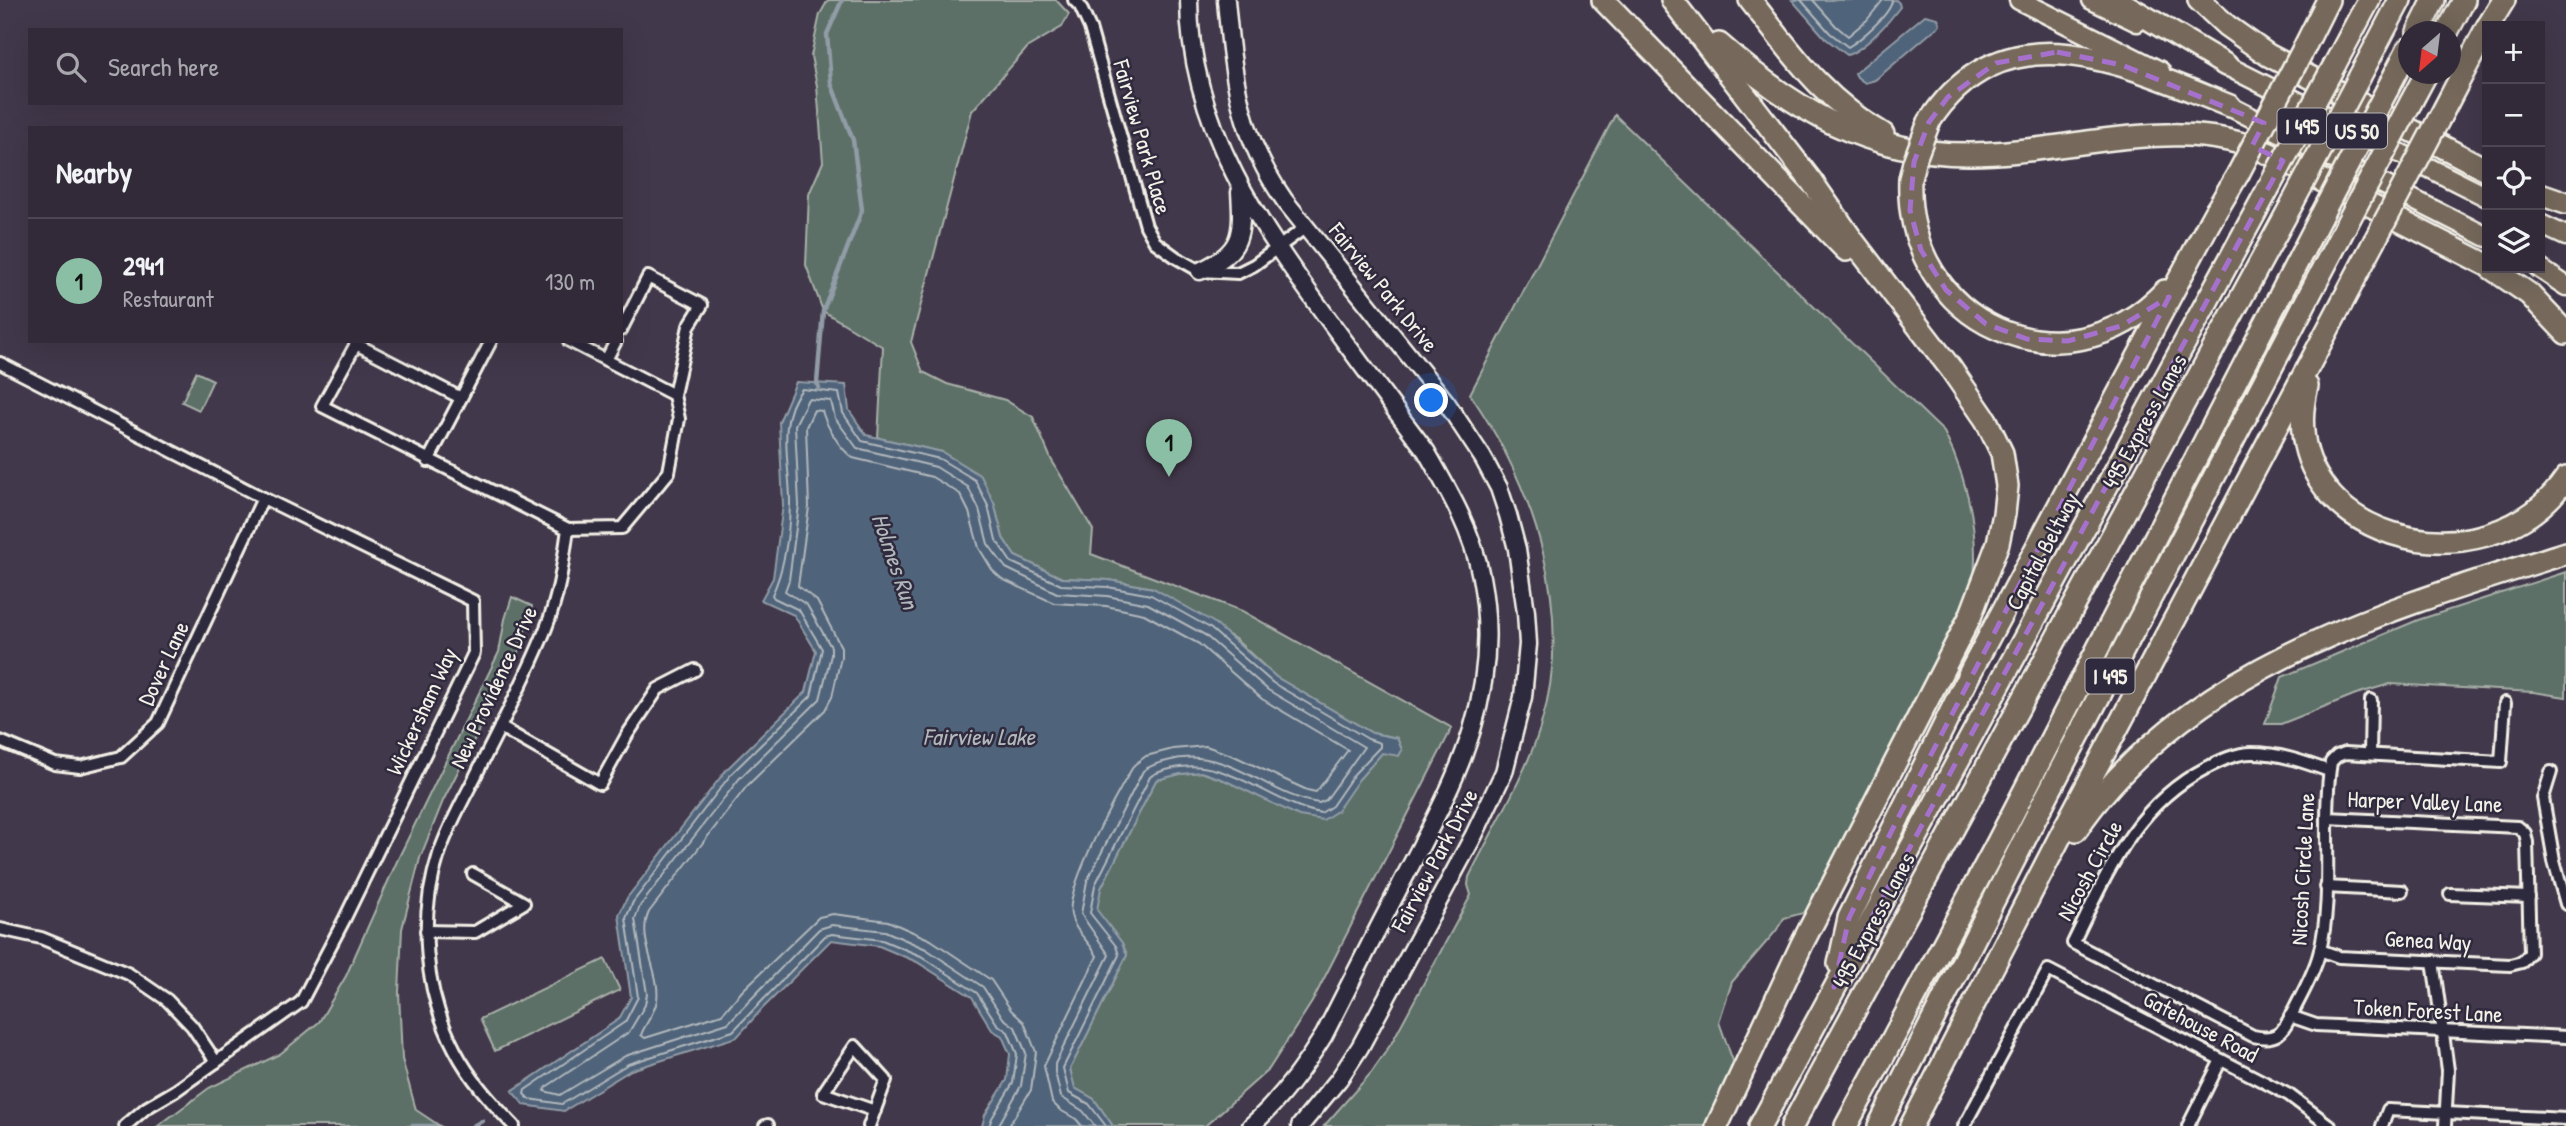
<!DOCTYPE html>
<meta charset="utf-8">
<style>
body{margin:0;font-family:"Patrick Hand",sans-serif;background:#3d3643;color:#f1f3f6}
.controls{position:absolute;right:21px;top:21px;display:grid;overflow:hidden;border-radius:0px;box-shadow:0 7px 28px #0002}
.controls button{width:63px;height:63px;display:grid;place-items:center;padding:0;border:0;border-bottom:2px solid #4d4653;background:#322a38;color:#f1f3f6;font:35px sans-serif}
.compass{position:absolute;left:2398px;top:21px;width:63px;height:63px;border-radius:50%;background:#322a38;box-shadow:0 7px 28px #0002;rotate:208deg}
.you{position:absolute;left:1432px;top:401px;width:24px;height:24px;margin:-18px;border:5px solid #fff;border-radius:50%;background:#1a73e8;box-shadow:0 0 0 10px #1a73e833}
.badge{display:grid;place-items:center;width:46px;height:46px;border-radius:50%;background:#8abfa5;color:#111;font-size:23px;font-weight:700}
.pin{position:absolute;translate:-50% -58px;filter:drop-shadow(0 2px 4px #0008)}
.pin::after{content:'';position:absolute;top:37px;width:24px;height:21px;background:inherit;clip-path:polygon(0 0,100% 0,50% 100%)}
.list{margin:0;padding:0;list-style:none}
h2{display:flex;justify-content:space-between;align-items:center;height:91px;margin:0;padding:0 28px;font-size:30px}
h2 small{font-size:23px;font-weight:400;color:#a8a7ae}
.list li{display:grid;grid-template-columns:46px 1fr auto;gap:21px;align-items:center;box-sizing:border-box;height:126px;padding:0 28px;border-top:2px solid #4d4653}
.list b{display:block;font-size:26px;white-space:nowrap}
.list p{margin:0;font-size:23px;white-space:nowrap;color:#a8a7ae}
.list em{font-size:23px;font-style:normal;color:#a8a7ae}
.icon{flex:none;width:38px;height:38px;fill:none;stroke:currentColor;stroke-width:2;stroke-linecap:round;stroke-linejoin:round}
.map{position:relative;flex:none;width:2566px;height:1126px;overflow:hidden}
.search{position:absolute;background:#322a38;box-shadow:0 7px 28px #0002;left:28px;top:28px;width:595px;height:77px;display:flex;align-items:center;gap:18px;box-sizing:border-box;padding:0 24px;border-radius:0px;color:#a8a7ae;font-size:26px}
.panel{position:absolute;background:#322a38;box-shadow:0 7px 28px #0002;left:28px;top:126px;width:595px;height:217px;border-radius:0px}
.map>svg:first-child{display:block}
.green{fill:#5c6f67;stroke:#a8b0a8;stroke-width:2}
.water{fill:#4f637a;stroke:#919ca6;stroke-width:2}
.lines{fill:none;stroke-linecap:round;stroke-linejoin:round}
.shore{stroke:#b2b8bc;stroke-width:2}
.stream{stroke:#919ca6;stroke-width:4.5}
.minor-casing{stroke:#f4f1e8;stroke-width:16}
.secondary-casing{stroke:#f4f1e8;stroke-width:21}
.primary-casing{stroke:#f4f1e8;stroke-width:23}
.motorway-casing{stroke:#f4f1e8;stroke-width:26}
.minor{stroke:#2f2a3d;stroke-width:10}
.secondary{stroke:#2f2a3d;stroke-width:16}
.primary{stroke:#76695c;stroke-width:18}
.motorway{stroke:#76695c;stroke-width:21}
.motorway-bridge-casing{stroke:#f4f1e8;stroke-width:26;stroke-linecap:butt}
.motorway-bridge{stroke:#76695c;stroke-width:21}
.marked{fill:none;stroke:#a571cd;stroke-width:5;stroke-dasharray:14 9;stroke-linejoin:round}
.labels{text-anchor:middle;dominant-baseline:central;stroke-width:5;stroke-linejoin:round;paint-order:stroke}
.shield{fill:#2f2a3d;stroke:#b9b5b5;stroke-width:2}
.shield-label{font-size:21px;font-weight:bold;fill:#f4f1e8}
.street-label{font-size:23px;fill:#f4f1e8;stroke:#2f2a3d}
.water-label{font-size:24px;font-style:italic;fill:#b2b8bc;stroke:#2f2a3d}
</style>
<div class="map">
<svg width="2566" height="1126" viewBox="0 0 2566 1126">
<rect width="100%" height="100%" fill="#42384b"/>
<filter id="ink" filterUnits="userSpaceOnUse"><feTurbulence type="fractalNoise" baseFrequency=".0143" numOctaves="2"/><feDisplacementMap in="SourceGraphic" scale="14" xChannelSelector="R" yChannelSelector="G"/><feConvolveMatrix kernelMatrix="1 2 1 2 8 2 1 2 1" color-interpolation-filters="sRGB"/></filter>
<g filter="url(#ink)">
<g class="green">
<polygon points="828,0 1056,0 1069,14 1062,27 1028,47 972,111 911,342 923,372 947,384 1005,400 1033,417 1051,459 1093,530 1091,554 1242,611 1452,728 1312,1002 1269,1069 1205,1126 1113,1126 1094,1099 1074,1088 1070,1069 1127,955 1122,943 1096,910 1101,888 1156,780 1180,774 1201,772 1224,780 1359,779 1382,753 1402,750 1397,738 1372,733 1276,677 1235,639 1153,588 1109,580 1062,578 1015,556 1003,538 994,503 942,452 878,438 883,347 823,311 806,265 809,194 823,162 817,86 811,56 820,14"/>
<path d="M 1615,115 L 1944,432 C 1969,482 1980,533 1973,589 L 1818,909 L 1784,918 L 1776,931 L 1732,982 L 1719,1022 L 1733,1061 L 1725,1087 L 1704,1126 L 1324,1126 L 1371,1073 L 1391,1044 L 1471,895 L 1468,885 L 1469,877 C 1493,828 1524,779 1540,728 C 1576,613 1536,490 1470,394 Z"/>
<polygon points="196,372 213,380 199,410 182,402"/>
<polygon points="2566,572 2566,697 2533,692 2390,684 2356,694 2281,724 2265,724 2282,677 2418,620"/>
<polygon points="512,597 532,606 520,649 443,801 420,858 402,929 399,992 402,1059 416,1110 440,1126 158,1126 209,1088 280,1054 319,1022 346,976 398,859 499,652 505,619"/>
<polygon points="605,959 620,990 495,1051 480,1019"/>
</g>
<g class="water">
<path d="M 1792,0 L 1896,0 L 1899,3 L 1900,7 C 1889,22 1864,50 1847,55 L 1825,38 Z"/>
<polygon points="1925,15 1938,18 1940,25 1875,80 1865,83 1857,77 1855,73"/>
<polygon points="796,382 846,385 849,410 866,435 942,452 981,476 994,503 1003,538 1015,556 1062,578 1109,580 1153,588 1213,622 1276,677 1372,733 1397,738 1402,750 1399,756 1382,753 1359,779 1337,811 1323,820 1299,816 1224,780 1201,772 1180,774 1156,780 1101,888 1097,910 1122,943 1127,955 1070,1069 1075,1088 1094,1099 1113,1126 982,1126 985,1115 1007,1080 1010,1054 1002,1036 992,1030 972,997 917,962 879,946 831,940 762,1009 737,1037 631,1070 564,1111 524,1105 512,1091 619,1019 631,997 619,915 627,898 727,769 806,692 816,651 794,615 761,600 773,578 783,505 779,422"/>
</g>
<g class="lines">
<g class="shore">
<path d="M 1801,0 L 1830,33 L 1848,47 C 1860,40 1892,13 1892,0"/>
<polyline points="1813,0 1836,26 1848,36 1867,20 1883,0"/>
<path d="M 989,1126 L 992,1118 L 1013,1083 L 1017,1054 L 1008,1032 L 997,1024 L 977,993 L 921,956 L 882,940 L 832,934 L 825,936 L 733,1031 L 628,1064 L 562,1104 L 529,1099 L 524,1094 L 525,1090 L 625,1022 L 638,997 L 626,918 L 633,902 L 732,773 L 811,696 L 822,649 L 799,610 L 774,598 L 772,595 C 784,569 789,535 790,505 C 791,467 775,422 802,389 L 839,393 L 843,413 L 862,441 L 940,459 L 975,480 L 988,506 L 996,540 L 1011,562 L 1061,585 L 1108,587 L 1151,595 L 1210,628 L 1273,683 L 1368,739 L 1380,743 L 1380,747 L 1354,774 L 1332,806 L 1321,813 C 1270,804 1225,754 1170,769 C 1163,771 1156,772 1150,777 L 1095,885 L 1090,913 L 1116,946 L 1119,955 L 1063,1068 L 1069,1093 L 1089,1104 L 1106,1126"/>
<path d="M 998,1126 L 1021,1086 L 1026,1053 L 1015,1027 L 1003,1018 L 983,987 L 926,949 L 885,931 L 832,925 L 819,929 L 728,1023 L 625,1056 L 560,1095 L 544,1091 L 546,1087 L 629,1032 L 645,1005 L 647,994 L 635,919 L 640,906 L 739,779 L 820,699 L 831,655 L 831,647 L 807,605 L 785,591 L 789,580 L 799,505 L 795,425 L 808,399 L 831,401 L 835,418 L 857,448 L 936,467 L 968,487 L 979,509 L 988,544 L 1006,568 L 1057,593 L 1107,596 L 1148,604 L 1205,635 L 1268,690 L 1364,747 L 1326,800 L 1319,803 C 1264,795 1228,744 1167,761 C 1158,763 1150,765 1143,771 L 1087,881 L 1081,914 L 1109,955 L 1055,1064 L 1055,1072 L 1061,1097 L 1083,1111 L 1095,1126"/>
<path d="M 1009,1126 L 1031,1090 L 1036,1052 L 1024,1022 L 1011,1010 L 991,980 L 931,940 L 888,921 L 833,914 L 819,917 L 743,990 L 722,1014 L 645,1038 L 641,1035 C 645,1024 655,1013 657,1000 C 661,972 636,939 649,912 L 747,786 L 825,710 L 832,697 L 841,657 L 841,647 L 817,601 L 798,586 L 809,507 L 806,427 L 814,410 L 822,411 C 827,427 839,448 853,458 L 932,477 L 960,494 L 969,512 L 979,548 L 993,571 L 1002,579 L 1054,603 L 1106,606 L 1144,614 L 1199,644 L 1262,699 L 1348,750 L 1316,792 L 1307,790 L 1234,756 L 1206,746 L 1173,749 L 1146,756 L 1134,765 C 1118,792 1065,887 1071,915 C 1074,931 1090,942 1097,956 L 1044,1066 L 1052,1102 L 1060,1110 L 1076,1119 L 1082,1126"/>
</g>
<g class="stream">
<polyline points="819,389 817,383 823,311 862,210 853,140 831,83 827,34 842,0"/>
<polyline points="412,1126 434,1126"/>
<polyline points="473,1126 482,1121"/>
</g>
<g class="minor-casing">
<g id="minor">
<polyline points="1074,0 1080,6 1090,28 1146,226 1155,242 1177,258 1200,271 1238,273 1254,265 1306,227"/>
<polyline points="569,341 674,395"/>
<polyline points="606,360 616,341"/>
<polyline points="0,363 263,498 473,601 474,653 344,920 301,1002 175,1091 146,1108 125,1126"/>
<path d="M 461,398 L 356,344 L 322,406 L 568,529 C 563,563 559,596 546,628 C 526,679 499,728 475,777 C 462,802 448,827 439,854 C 418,918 424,991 455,1050 C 470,1079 492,1103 514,1126"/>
<polyline points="428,461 491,341"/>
<polyline points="568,529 622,528 669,472 679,419 674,395 689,326 702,305 648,277 621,330"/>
<polyline points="500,727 600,784 627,735 658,689 695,670"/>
<polyline points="0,741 55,764 80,767 121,757 158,723 263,498"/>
<polyline points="2370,754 2371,700"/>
<path d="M 2329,771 C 2304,762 2279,753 2252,753 C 2236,753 2220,761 2206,768 C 2134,805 2107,874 2073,943 L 2253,1036 C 2281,1042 2283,1030 2295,1008 C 2304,990 2314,973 2319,954 C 2335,895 2321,823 2331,762 L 2337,756 L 2345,753 L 2501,762 L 2505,703"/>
<polyline points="2551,772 2543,798 2554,861 2566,904"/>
<polyline points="2326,887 2402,891"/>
<polyline points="2450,894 2529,897"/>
<polyline points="0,929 41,938 129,974 167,1000 192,1026 216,1062"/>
<polyline points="426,931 475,932 524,903 473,874"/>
<polyline points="2320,950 2339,957 2510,965 2522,962 2530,953 2527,842 2525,833 2518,827 2327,818"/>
<polyline points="2433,961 2448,1070 2445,1126"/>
<polyline points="2290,1016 2316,1025 2566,1037"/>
<polyline points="765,1126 768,1125"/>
<polyline points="869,1126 886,1080 855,1046 823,1093 875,1111"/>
<polyline points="1964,1126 2048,970 2289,1095 2330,1126"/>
<polyline points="2188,1126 2221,1060"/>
<polyline points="2382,1126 2388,1110 2566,1119"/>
</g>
</g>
<g class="secondary-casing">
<g id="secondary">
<path d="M 1189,0 C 1189,126 1262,229 1334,327 C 1364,368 1395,410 1426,451 C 1449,491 1473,532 1481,577 C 1504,697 1454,783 1401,884 C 1375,934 1349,985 1324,1035 C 1303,1069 1280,1100 1251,1126"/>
<path d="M 1226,0 C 1233,77 1239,136 1285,201 L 1446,402 L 1483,458 L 1499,488 L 1508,515 L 1517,549 L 1526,612 L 1528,644 L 1523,697 L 1504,772 L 1474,835 L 1360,1047 L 1339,1079 L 1300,1126"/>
<path d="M 1200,271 C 1242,252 1243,235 1240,192"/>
</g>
</g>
<g class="primary-casing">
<g id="primary">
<polyline points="2019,0 2160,71"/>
<polyline points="2092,0 2137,22"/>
<polyline points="2215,60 2487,197"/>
<polyline points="2219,101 2487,237"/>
<polyline points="2540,224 2566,236"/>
<polyline points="2539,268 2566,286"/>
</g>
</g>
<g class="motorway-casing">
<g id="motorway">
<polyline points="1603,0 1846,250"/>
<polyline points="1672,0 1812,182 1853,241 1951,369 1986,420 2002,453 2007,486 2004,514 1998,543 1970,617 1802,944 1717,1126"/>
<path d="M 1750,0 C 1791,52 1823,100 1883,134"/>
<polyline points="2117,0 2226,65"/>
<polyline points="2199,0 2227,26 2268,55 2487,170"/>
<polyline points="2488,26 2504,0"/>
<polyline points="2418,32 2434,0"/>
<polyline points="2447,32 2464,0"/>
<path d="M 1719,44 C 1794,110 1868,155 1971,154 C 2010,154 2049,147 2088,142 C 2150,134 2212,127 2270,154 L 2487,265"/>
<polyline points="2304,48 2328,0"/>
<polyline points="2335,64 2369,0"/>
<polyline points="2360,76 2400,0"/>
<polyline points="2387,90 2408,49"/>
<polyline points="2411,102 2426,74"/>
<polyline points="2440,117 2487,27"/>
<path d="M 1929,122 C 2005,4 2129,66 2230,106"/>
<path d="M 1910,179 C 1904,323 2063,397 2165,291"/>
<polyline points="2540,194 2566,203"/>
<polyline points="2209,223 2238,174"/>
<polyline points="2491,268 2529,294 2566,333"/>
<path d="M 2307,386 C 2269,537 2485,597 2566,478"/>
<path d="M 2076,830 C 2186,667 2388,609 2566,553"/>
<polyline points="1839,964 1849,918 1972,669 2215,212"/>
<polyline points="1760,1126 2268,189"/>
<polyline points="1792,1126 2293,202"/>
<polyline points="1846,1126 1998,842 2321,216"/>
<polyline points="1879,1126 2040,809 2345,227"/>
<polyline points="1911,1126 2064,829 2374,242"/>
</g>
</g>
<use href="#minor" class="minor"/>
<use href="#secondary" class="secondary"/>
<use href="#primary" class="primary"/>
<use href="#motorway" class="motorway"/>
<g class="motorway-bridge-casing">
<g id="motorway-bridge">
<polyline points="2238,174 2304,48"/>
<polyline points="1910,179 1914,162 1929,122"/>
<polyline points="2268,189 2335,64"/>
<polyline points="2293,202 2360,76"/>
<polyline points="2321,216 2387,90"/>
<polyline points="2345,227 2411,102"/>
<polyline points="2374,242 2440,117"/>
</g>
</g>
<use href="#motorway-bridge" class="motorway-bridge"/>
</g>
</g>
<path class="marked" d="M 2057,52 L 2122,65 L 2264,123 L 2252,146 L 2283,161 L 1834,987 L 1849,918 L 1897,820 L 2169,297 L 2121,326 L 2068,341 L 2027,339 L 1986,324 L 1946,290 L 1921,250 L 1910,210 L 1914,162 L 1929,122 L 1948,97 L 1996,63 Z"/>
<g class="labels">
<g class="shield">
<rect x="2277.5" y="108.5" width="49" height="35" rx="5"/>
<rect x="2327" y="113.5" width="60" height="35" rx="5"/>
<rect x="2085.5" y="658.5" width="49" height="35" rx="5"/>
</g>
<g class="shield-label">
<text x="2302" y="126">I 495</text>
<text x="2357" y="131">US 50</text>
<text x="2110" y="676">I 495</text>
</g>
<g class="street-label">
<text transform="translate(1143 137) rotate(74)">Fairview Park Place</text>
<text transform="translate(1384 287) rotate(51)">Fairview Park Drive</text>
<text transform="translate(2144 421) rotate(-61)">495 Express Lanes</text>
<text transform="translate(2042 551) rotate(-62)">Capital Beltway</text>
<text transform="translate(163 663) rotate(-65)">Dover Lane</text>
<text transform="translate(493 687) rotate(-65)">New Providence Drive</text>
<text transform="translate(421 711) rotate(-65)">Wickersham Way</text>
<text transform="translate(2425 801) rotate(2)">Harper Valley Lane</text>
<text transform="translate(1434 860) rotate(-62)">Fairview Park Drive</text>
<text transform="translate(2302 869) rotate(-87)">Nicosh Circle Lane</text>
<text transform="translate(2089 870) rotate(-61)">Nicosh Circle</text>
<text transform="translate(1873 920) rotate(-62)">495 Express Lanes</text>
<text transform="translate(2428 940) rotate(3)">Genea Way</text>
<text transform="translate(2428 1010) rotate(3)">Token Forest Lane</text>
<text transform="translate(2201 1026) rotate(28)">Gatehouse Road</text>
</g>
<g class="water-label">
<text transform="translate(896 561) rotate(71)">Holmes Run</text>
<text x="979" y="736">Fairview Lake</text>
</g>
</g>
</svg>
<div class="controls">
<button>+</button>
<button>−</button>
<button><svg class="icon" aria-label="locate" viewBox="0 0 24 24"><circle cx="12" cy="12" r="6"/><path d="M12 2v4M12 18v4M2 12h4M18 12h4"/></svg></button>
<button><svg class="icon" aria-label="layers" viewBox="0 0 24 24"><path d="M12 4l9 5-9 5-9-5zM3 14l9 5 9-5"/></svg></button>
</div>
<svg class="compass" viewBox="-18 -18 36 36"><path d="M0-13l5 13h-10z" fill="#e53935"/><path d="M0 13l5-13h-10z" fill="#a8a7ae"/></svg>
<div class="you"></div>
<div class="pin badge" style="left:1169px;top:477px">1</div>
<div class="search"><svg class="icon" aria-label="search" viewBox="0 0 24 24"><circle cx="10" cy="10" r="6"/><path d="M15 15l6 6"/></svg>Search here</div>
<section class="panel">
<h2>Nearby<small></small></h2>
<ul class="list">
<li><span class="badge">1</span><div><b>2941</b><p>Restaurant</p></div><em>130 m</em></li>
</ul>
</section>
</div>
